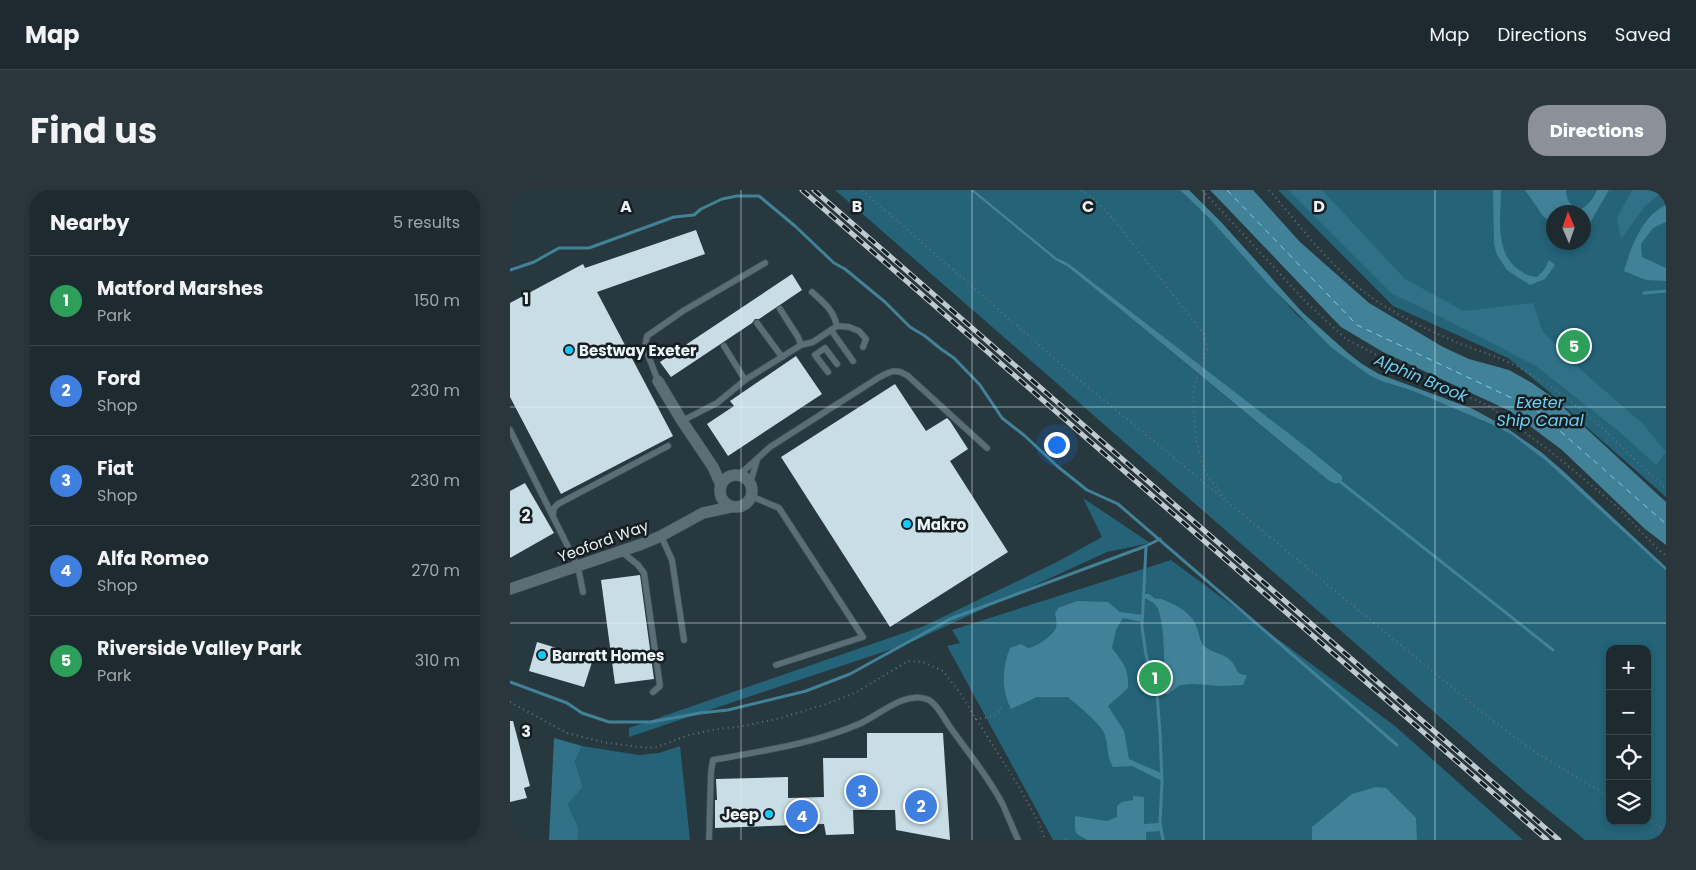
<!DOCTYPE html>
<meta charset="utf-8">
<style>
body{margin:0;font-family:Poppins,sans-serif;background:#2a363b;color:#f1f3f6}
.controls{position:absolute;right:15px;bottom:15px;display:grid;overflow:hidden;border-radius:10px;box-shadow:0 2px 8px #0003}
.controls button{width:45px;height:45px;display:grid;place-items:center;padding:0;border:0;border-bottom:1px solid #3b464b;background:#1d2a2f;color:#f1f3f6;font:25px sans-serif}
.compass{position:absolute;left:1036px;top:15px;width:45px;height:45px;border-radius:50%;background:#1d2a2f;box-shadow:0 2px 8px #0003;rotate:358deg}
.you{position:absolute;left:546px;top:254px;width:18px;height:18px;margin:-12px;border:4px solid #fff;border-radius:50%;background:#1a73e8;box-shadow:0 0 0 8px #1a73e833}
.badge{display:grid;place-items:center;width:32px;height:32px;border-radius:50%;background:#8c9099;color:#fff;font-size:16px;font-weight:700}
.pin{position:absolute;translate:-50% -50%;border:2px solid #fff;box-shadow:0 1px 5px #0006}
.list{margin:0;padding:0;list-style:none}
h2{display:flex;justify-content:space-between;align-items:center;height:65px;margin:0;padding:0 20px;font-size:21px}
h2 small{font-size:16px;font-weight:400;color:#a0a7aa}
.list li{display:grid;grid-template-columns:32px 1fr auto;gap:15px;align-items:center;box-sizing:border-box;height:90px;padding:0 20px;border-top:1px solid #3b464b}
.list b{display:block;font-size:19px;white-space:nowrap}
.list p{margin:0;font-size:16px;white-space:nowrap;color:#a0a7aa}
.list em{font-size:16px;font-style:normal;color:#a0a7aa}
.icon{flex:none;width:28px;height:28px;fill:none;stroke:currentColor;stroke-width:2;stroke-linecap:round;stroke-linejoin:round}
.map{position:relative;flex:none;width:1156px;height:650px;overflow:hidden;border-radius:20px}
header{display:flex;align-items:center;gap:30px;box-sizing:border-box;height:70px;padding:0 25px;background:#1d2a2f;border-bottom:1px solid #3b464b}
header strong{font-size:24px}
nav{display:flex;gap:28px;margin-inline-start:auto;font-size:18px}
.intro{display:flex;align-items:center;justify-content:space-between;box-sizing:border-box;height:120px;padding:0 30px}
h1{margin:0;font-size:35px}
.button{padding:12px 22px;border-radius:20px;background:#8c9099;color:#fff;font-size:18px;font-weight:700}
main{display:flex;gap:30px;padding:0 30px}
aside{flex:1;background:#1d2a2f;border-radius:20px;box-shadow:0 2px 8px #0003}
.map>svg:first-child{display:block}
.green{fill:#246378;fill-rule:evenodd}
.forest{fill:#307188}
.water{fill:#428299}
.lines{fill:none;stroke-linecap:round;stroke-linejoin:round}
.stream{stroke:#428299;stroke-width:3}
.ferry{stroke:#6fd1f4;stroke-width:1;stroke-dasharray:6 5;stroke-linecap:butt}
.building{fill:#c8dde5}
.service-casing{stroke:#48565d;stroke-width:7}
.minor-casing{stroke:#48565d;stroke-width:12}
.path{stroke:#627178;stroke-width:2;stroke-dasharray:1 4;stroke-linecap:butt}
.service{stroke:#5b6e75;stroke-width:5.5}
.minor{stroke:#5b6e75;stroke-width:11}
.rail-casing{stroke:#becacf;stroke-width:5}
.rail{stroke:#171e21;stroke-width:3;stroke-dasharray:9;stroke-linecap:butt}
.grid{fill:none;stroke:#eaf4f9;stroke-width:1;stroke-opacity:0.55}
.poi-dot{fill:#15cafb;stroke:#171e21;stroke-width:2}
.labels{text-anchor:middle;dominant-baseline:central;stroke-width:5;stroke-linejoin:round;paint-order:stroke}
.poi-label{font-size:15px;font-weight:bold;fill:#eaf4f9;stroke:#171e21;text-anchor:start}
.street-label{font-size:15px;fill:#eaf4f9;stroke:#171e21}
.water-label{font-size:16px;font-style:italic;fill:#6fd1f4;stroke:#171e21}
.grid-label{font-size:16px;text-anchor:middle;font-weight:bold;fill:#eaf4f9;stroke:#171e21;stroke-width:5;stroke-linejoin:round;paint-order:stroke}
</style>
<header>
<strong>Map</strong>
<nav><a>Map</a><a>Directions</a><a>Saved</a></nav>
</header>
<div class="intro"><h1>Find us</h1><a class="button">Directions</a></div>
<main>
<aside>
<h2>Nearby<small>5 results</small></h2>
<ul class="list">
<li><span class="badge" style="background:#2e9e5b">1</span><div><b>Matford Marshes</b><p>Park</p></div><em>150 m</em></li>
<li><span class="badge" style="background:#3f7fe0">2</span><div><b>Ford</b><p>Shop</p></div><em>230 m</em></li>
<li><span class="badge" style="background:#3f7fe0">3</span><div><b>Fiat</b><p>Shop</p></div><em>230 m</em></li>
<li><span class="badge" style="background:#3f7fe0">4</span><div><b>Alfa Romeo</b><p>Shop</p></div><em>270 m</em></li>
<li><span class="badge" style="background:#2e9e5b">5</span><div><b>Riverside Valley Park</b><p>Park</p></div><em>310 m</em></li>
</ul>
</aside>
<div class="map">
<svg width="1156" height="650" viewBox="0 0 1156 650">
<rect width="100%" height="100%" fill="#27383f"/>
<g class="green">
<path d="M 325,0 L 460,0 L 545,70 L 558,77 C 646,147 730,220 818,290 L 830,284 L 558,73 L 547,68 L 464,0 L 670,0 L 699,28 L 787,125 L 859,185 L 871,191 L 903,201 L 983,235 L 1002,245 L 1036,271 L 1156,381 L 1156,650 L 1075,650 L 1017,603 ZM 1100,459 L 1137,459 L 1137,631 L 1100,631 Z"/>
<path d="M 768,0 L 1156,0 L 1156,307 L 1081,241 L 1038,201 L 998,168 L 883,116 ZM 1044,22 L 1074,22 L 1074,52 L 1044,52 Z"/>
<polygon points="573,308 640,353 597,362 397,454 119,547 119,538 414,436 545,373 592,347"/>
<polygon points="661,370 885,536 1013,650 543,650 437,456 450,453 442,440"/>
<polygon points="72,556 129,565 149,563 170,556 180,650 68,650 68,637 58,614 73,597 65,572"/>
</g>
<g class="forest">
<polygon points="778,0 812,0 895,89 954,121 1023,113 1033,142 1069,178 1133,234 1156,262 1146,275 1111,243 1026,176 923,123 882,104"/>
<polygon points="1122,0 1155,0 1135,16 1111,49 1107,28"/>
<polygon points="44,548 72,556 65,572 73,597 58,614 68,637 68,650 39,650"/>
</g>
<g class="water">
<path d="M 460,0 L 464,0 L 547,68 L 558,73 L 800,260 L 832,286 L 832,290 L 826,294 L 818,290 C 731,220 646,147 558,77 L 545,70 Z"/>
<polygon points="670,0 679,0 712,33 792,122 838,163 852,174 869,184 963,219 994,236 1031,262 1052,280 1156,377 1156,381 1036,271 1002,245 983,235 903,201 871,191 859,185 822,158 760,96 699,28"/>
<polygon points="700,0 743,0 790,52 859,113 933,157 959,169 999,180 1022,193 1042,207 1156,312 1156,355 1135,339 1052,260 1000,221 873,162 831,137"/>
<path d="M 983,0 L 991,0 C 991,26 984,63 1009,80 C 1016,85 1019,86 1027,87 L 1034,80 L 1039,70 L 1045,75 L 1035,89 L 1020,95 L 997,80 L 987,65 L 984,54 Z"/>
<path d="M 1015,0 L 1056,0 C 1056,10 1060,15 1069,20 C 1078,16 1083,9 1087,0 L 1099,0 L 1077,38 L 1074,39 L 1074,22 L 1044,22 L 1043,34 L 1033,26 Z"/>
<path d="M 1156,15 L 1156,32 L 1143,38 L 1131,54 L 1132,67 L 1156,78 L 1156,91 L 1136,90 L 1114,81 C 1121,57 1132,26 1156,15 Z"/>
<path d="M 634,404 L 639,404 L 645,409 C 652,408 656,411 663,414 C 674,420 683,426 687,438 C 690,445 689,450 694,456 C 701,463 714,463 721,471 C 728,478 725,485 737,485 L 733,495 L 711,496 L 684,494 L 670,495 L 658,504 L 647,504 L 645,494 L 655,492 C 654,474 655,432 647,417 C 644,412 639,410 634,408 Z"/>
<path d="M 567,411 L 598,412 L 610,422 L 633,425 L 632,432 L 613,428 L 606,440 L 602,458 C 613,473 619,478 618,498 L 598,516 L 614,541 L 619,569 L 651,583 L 652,591 L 622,576 L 603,577 C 596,567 599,554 594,543 C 590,533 567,515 558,507 L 527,507 L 501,519 C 491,499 492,478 500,458 L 511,454 L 518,458 C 527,457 540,447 545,440 C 548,434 546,429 545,424 L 548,418 Z"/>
<polygon points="866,597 876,598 906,628 907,650 802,650 802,637 842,604"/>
<polygon points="623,606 634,607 634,634 650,633 652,641 636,642 636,650 577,650 567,644 565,640 565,626 597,631 607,627 607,616 612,612 623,610"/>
</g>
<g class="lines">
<g class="stream">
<polyline points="0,80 24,72 49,58 79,58 164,27 184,25 191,19 212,9 227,6 249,6 285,36 324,73 335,79 375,112 400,137 415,146 431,159 444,168 470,195 492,228 515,246 547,276 577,300 608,314 887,555"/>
<polyline points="1134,103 1156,101"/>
<polyline points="828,290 1043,460"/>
<polyline points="650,349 636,356 632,437 636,465 647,504 650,543 652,591 650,633 653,650"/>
<polyline points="0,492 57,513 72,523 99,532 141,532 190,523 218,520 296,501 340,484 440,429 636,356"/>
</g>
<polyline class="ferry" points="717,0 847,135 1025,219 1156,334"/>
</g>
<g class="building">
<polygon points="186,40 195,64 87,102 163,246 51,304 0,207 0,113 73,74 75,78"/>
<polygon points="282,84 292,100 249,129 245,129 242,133 161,187 150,172"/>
<polygon points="286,166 312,204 218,266 197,234 224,216 220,211"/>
<polygon points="385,194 416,241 437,228 440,231 458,259 440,271 498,362 380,437 271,267"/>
<polygon points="15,293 44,343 0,368 0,301"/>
<polygon points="130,385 144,489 105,494 91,390"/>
<polygon points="27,452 83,469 74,497 19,481"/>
<polygon points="0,531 3,531 20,596 14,598 17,608 0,612"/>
<polygon points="357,543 433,543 440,650 386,640 385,620 343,620 344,644 316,645 314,634 205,638 205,610 207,610 206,589 278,587 278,608 314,607 313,568 357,568"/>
</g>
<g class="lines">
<g class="service-casing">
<g id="service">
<path d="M 302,102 C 314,113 323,119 327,136"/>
<polyline points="270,119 288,147 291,155"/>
<polyline points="247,133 272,167"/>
<polyline points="321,140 343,171"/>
<polyline points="214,156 235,190"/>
<polyline points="318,182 305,165 315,158 327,174"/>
<polyline points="148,191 135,157 137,146 173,121 255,73"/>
<polyline points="172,231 207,213 235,190 291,155 303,152 327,136 339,137 349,141 356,149 353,157"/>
<polyline points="0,240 68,377 73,402"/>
<path d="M 228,286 L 260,257 L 368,188 C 381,181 386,178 398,186 L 477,258"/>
<polyline points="240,294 247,270"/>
<polyline points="241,306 269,318 353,447 266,475"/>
<polyline points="43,324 44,318 48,314 158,256"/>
<polyline points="151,346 162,370 174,450"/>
<polyline points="112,362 128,375 134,383 150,496 143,502"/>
<path d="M 199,650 L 201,582 L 203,570 C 252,561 303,554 349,534 C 368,526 396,499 419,510 C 428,515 434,529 440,537 C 457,561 480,589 493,615 C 498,627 503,638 508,650"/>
</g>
</g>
<g class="minor-casing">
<g id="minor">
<polyline points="148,191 172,231 203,277 211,295"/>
<circle cx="226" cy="301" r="16"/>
<polyline points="0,399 132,354 151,346 193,323 221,317"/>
</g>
</g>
<g class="path">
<polyline points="352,0 560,182 983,531 1025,562 1100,607"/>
<polyline points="571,0 585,10 604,30 694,144 697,159 693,172 688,184 683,204 686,251 695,282 715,309"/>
<polyline points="692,0 796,112 836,149 890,177 979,216 1040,261 1105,315 1148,359 1156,366"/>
<path d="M 759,0 C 795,41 829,89 876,117 C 899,131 926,144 951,154 C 974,163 999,170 1020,184 C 1033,192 1046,200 1058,209 C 1093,236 1123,269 1156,299"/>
<polyline points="0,512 57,543 97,553 139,558 147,557 179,545 207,539 234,536 271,528 316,514 345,503 398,471 413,472 433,481 450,503 509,597 529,633 535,650"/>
<path d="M 465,529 C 481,527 486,530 493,513"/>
<polyline points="1137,629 1156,640"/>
<polyline points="556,650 559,646"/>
</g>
<use href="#service" class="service"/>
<use href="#minor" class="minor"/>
<g class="rail-casing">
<g id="rail">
<polyline points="292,0 1037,650"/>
<polyline points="304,0 1049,650"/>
</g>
</g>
<use href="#rail" class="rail"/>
</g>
<path class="grid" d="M 231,0 L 231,650M 462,0 L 462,650M 694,0 L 694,650M 925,0 L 925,650M 0,217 L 1156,217M 0,433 L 1156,433"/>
<g class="poi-dot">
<circle cx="59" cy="160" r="5"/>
<circle cx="397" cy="334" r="5"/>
<circle cx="32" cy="465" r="5"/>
<circle cx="259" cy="624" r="5"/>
</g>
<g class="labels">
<g class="poi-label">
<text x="69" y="160">Bestway Exeter</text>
<text x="407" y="334">Makro</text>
<text x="42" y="465">Barratt Homes</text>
<text x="249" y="624" text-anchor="end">Jeep</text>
</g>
<g class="street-label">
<text transform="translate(93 351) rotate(-20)">Yeoford Way</text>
</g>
<g class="water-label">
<text transform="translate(911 188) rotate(23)">Alphin Brook</text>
<text x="1030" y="212">Exeter<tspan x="1030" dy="18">Ship Canal</tspan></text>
</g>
</g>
<g class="grid-label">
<text x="116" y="22">A</text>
<text x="347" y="22">B</text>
<text x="578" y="22">C</text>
<text x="809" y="22">D</text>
<text x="16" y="114">1</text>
<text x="16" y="331">2</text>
<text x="16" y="547">3</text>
</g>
</svg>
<div class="controls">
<button>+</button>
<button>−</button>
<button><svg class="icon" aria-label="locate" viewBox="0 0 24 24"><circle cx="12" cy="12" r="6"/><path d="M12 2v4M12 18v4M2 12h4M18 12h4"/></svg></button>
<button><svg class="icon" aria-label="layers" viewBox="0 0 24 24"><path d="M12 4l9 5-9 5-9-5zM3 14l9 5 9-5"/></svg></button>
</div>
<svg class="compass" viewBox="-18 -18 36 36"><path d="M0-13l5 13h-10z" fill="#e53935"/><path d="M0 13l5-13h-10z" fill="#a0a7aa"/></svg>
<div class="you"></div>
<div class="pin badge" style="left:645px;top:488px;background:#2e9e5b">1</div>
<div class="pin badge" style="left:411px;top:616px;background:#3f7fe0">2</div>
<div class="pin badge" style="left:352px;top:601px;background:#3f7fe0">3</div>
<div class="pin badge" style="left:292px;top:626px;background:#3f7fe0">4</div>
<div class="pin badge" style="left:1064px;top:156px;background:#2e9e5b">5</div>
</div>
</main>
